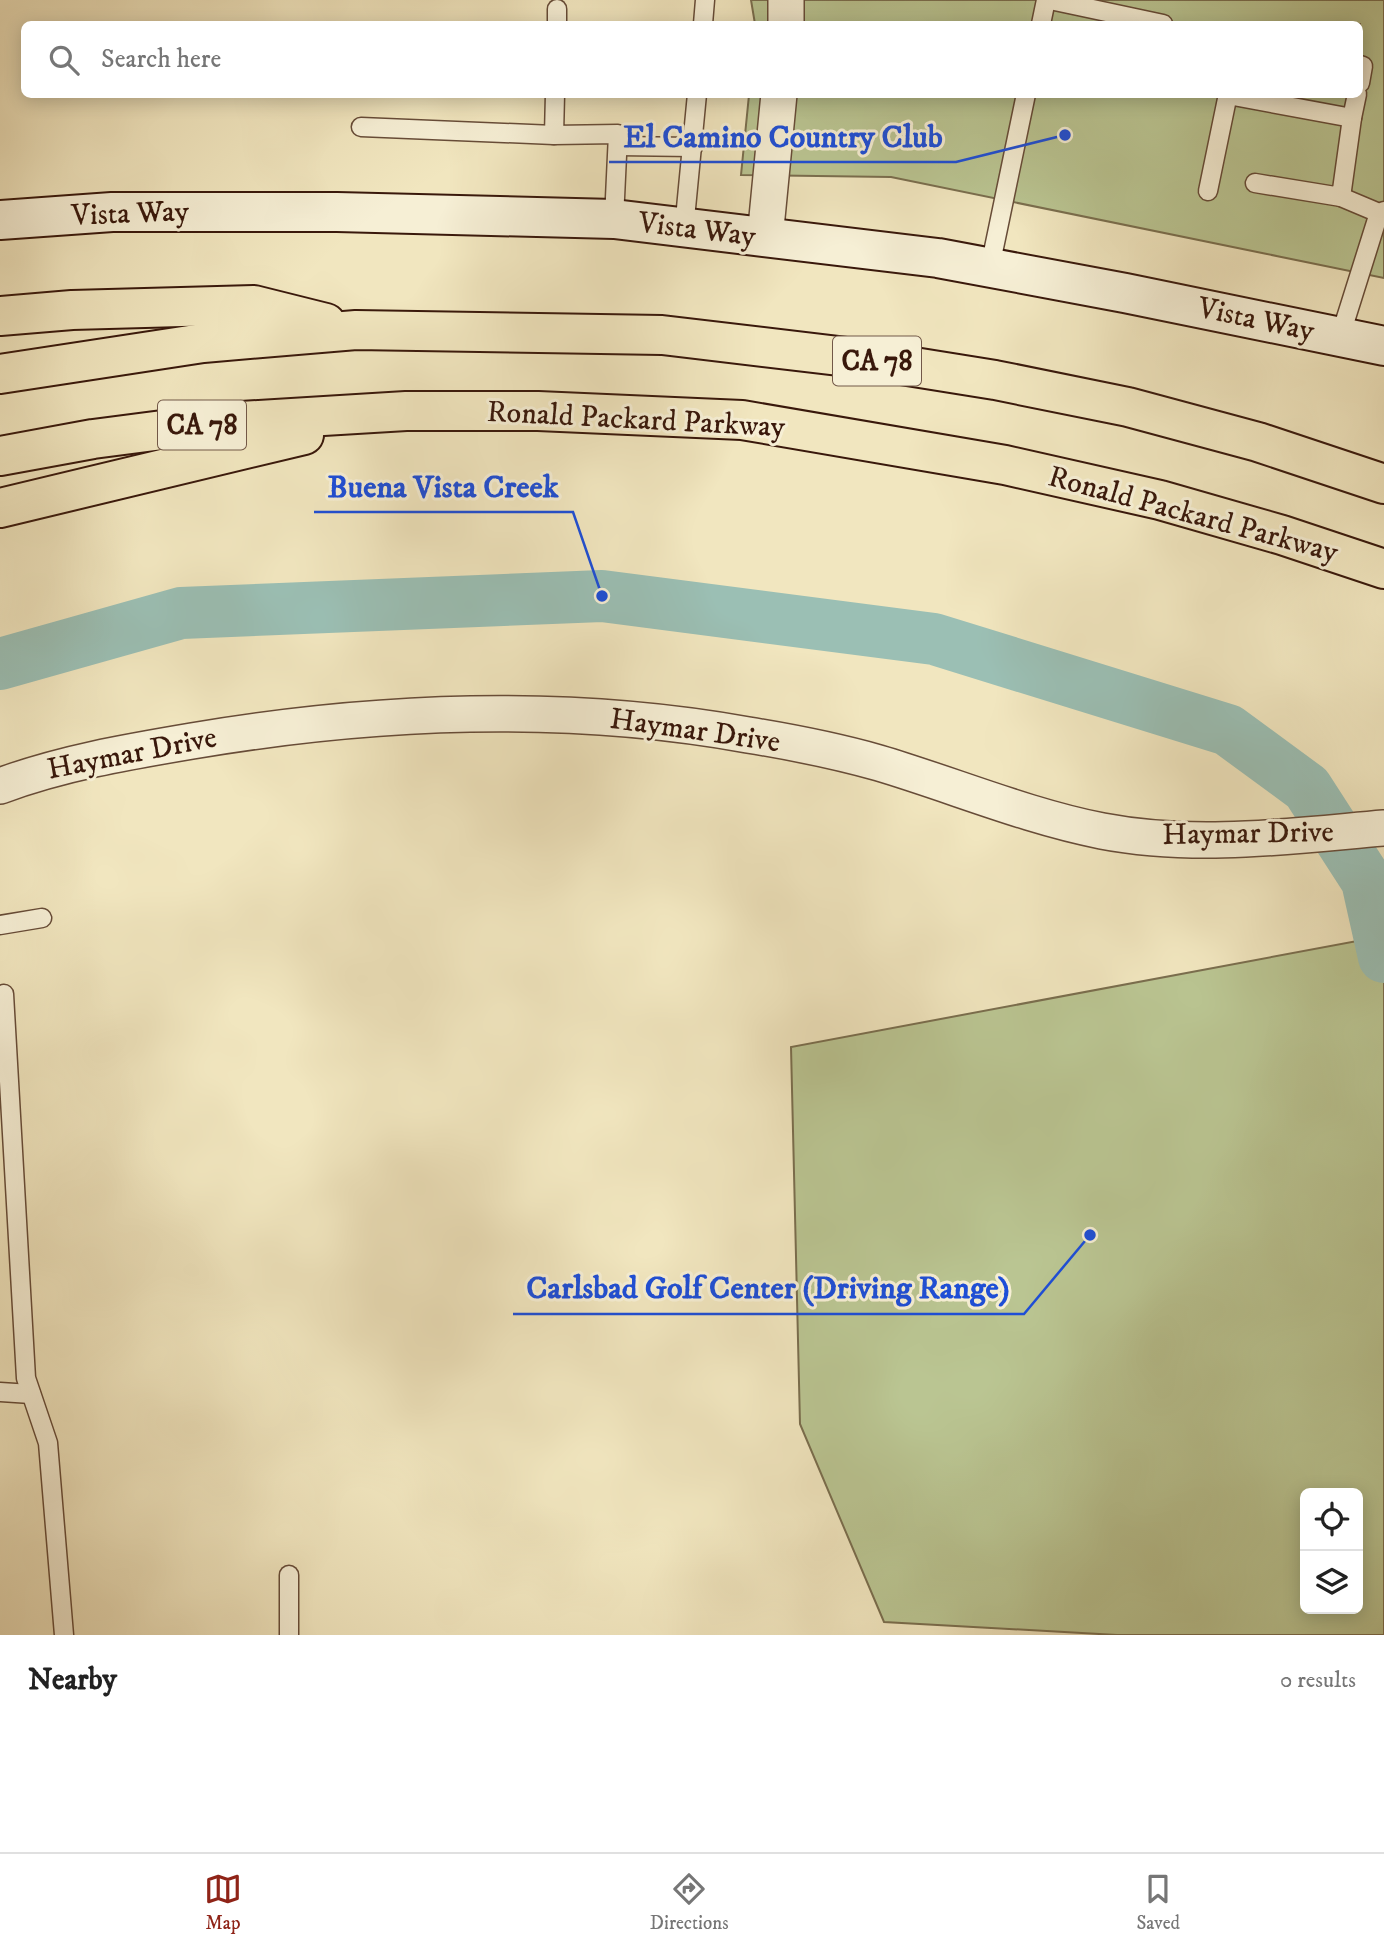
<!DOCTYPE html>
<style>
body{margin:0;font-family:"IM FELL DW Pica",serif;background:#f6f6f6;color:#222}
.controls{position:absolute;right:21px;bottom:21px;display:grid;overflow:hidden;border-radius:10px;box-shadow:0 4px 18px #0003}
.controls button{width:63px;height:63px;display:grid;place-items:center;padding:0;border:0;border-bottom:2px solid #e0e0e0;background:#fff;color:#222;font:35px sans-serif}
.list{margin:0;padding:0;list-style:none}
h2{display:flex;justify-content:space-between;align-items:center;height:91px;margin:0;padding:0 28px;font-size:30px}
h2 small{font-size:23px;font-weight:400;color:#767676}
.icon{flex:none;width:38px;height:38px;fill:none;stroke:currentColor;stroke-width:2;stroke-linecap:round;stroke-linejoin:round}
.map{position:relative;flex:none;width:1384px;height:1635px;overflow:hidden}
.search{position:absolute;background:#fff;box-shadow:0 4px 18px #0003;left:21px;right:21px;top:21px;height:77px;display:flex;align-items:center;gap:18px;box-sizing:border-box;padding:0 24px;border-radius:10px;color:#767676;font-size:26px}
.sheet{height:217px;background:#fff}
nav{display:flex;justify-content:space-around;align-items:center;box-sizing:border-box;height:98px;border-top:2px solid #e0e0e0;background:#fff;font-size:19px;color:#767676}
nav a{display:grid;justify-items:center;gap:4px}
nav .on{color:#8f2418}
.map>svg:first-child{display:block}
.green{fill:#bac592;stroke:#7a6e4e;stroke-width:2;fill-rule:evenodd}
.lines{fill:none;stroke-linecap:round;stroke-linejoin:round}
.river{stroke:#9bbfb4;stroke-width:52}
.service-casing{stroke:#674c38;stroke-width:21}
.minor-casing{stroke:#674c38;stroke-width:38}
.secondary-casing{stroke:#39180b;stroke-width:42}
.motorway-casing{stroke:#39180b;stroke-width:42}
.service{stroke:#f6efd5;stroke-width:18}
.minor{stroke:#f6efd5;stroke-width:35}
.secondary{stroke:#f6efd5;stroke-width:38}
.motorway{stroke:#f1e6bf;stroke-width:38}
.labels{text-anchor:middle;dominant-baseline:central;stroke-width:6;stroke-linejoin:round;paint-order:stroke}
.shield{fill:#f6efd5;stroke:#725848;stroke-width:2}
.shield-label{font-size:28px;font-weight:bold;fill:#39180b}
.street-label{font-size:30px;fill:#39180b;stroke:#f6efd5}
.leader{fill:none;stroke:#1d4ed8;stroke-width:2.5}
.callout-dot{fill:#1d4ed8;stroke:#f6efd5;stroke-width:2.5}
.callout-label{font-size:32px;text-anchor:middle;font-weight:bold;fill:#1d4ed8;stroke:#f6efd5;stroke-width:6;stroke-linejoin:round;paint-order:stroke}
</style>
<div class="map">
<svg width="1384" height="1635" viewBox="0 0 1384 1635">
<rect width="100%" height="100%" fill="#f1e6bf"/>
<filter id="stains"><feTurbulence type="fractalNoise" baseFrequency=".00286" numOctaves="4"/><feColorMatrix values="0 0 0 0 .2 0 0 0 0 .09 0 0 0 0 .02 0 0 0 .5 -.17"/></filter>
<radialGradient id="worn" r=".72"><stop offset=".6" stop-color="#630" stop-opacity="0"/><stop offset="1" stop-color="#630" stop-opacity=".3"/></radialGradient>
<g class="green">
<polygon points="751,0 1384,0 1384,278 891,177 741,175 749,95 1360,94 1360,24 755,24"/>
<path d="M 1384,936 L 1384,1635 L 1117,1635 L 884,1622 L 800,1424 L 791,1047 ZM 1305,1493 L 1358,1493 L 1358,1609 L 1305,1609 Z"/>
</g>
<g class="lines">
<polyline class="river" points="0,664 181,613 602,596 934,639 1228,730 1307,788 1367,881 1384,957"/>
<g class="service-casing">
<g id="service">
<polyline points="1050,0 1163,24"/>
<polyline points="557,24 557,9"/>
<polyline points="703,24 705,0"/>
<polyline points="1041,24 1046,0"/>
<polyline points="1360,65 1363,66 1360,83"/>
<polyline points="555,94 554,135 618,134 614,219"/>
<polyline points="1228,95 1352,118 1341,197 1255,183"/>
<polyline points="1352,118 1357,94"/>
<polyline points="361,127 554,135"/>
<polyline points="618,146 693,147"/>
<polyline points="1208,191 1228,94"/>
<polyline points="1341,197 1379,213 1384,211"/>
<polyline points="684,229 697,94"/>
<polyline points="990,267 1026,94"/>
<polyline points="1340,337 1379,213"/>
<polyline points="0,925 42,918"/>
<polyline points="4,994 26,1378 48,1443 64,1635"/>
<polyline points="0,1392 31,1394"/>
<polyline points="289,1575 289,1635"/>
</g>
</g>
<g class="minor-casing">
<g id="minor">
<polyline points="786,24 786,0"/>
<polyline points="765,238 779,94"/>
<path d="M 0,786 C 62,763 127,752 192,741 C 376,710 564,702 748,735 C 791,742 837,751 879,763 C 953,785 1026,816 1102,831 C 1195,849 1291,836 1384,828"/>
</g>
</g>
<g class="secondary-casing">
<polyline id="secondary" points="0,220 112,212 337,212 614,219 938,258 1125,293 1384,346"/>
</g>
<g class="motorway-casing">
<g id="motorway">
<polyline points="0,316 72,310 254,305 326,323"/>
<polyline points="0,374 203,343 356,330 662,335 864,359 995,380 1128,407 1258,442 1384,484"/>
<polyline points="0,456 93,439 224,422 406,411 538,411 742,420 1005,465 1160,500 1282,535 1384,569"/>
<polyline points="0,508 304,435"/>
</g>
</g>
<use href="#service" class="service"/>
<use href="#minor" class="minor"/>
<use href="#secondary" class="secondary"/>
<use href="#motorway" class="motorway"/>
</g>
<g class="labels">
<g class="shield">
<rect x="833" y="336.5" width="88" height="49" rx="5"/>
<rect x="158" y="400.5" width="88" height="49" rx="5"/>
</g>
<g class="shield-label">
<text x="877" y="361">CA 78</text>
<text x="202" y="425">CA 78</text>
</g>
<g class="street-label">
<text transform="translate(130 214) rotate(-2)">Vista Way</text>
<text transform="translate(697 230) rotate(7)">Vista Way</text>
<text transform="translate(1256 320) rotate(12)">Vista Way</text>
<text transform="translate(636 420) rotate(3)">Ronald Packard Parkway</text>
<text transform="translate(1193 515) rotate(15)">Ronald Packard Parkway</text>
<text transform="translate(695 731) rotate(8)">Haymar Drive</text>
<text transform="translate(132 754) rotate(-11)">Haymar Drive</text>
<text transform="translate(1248 834) rotate(-1)">Haymar Drive</text>
</g>
</g>
<path class="leader" d="M1065 135L956 162H609M602 596L573 512H314M1090 1235L1024 1314H513"/>
<g class="callout-dot">
<circle cx="1065" cy="135" r="7"/>
<circle cx="602" cy="596" r="7"/>
<circle cx="1090" cy="1235" r="7"/>
</g>
<g class="callout-label">
<text x="783" y="147">El Camino Country Club</text>
<text x="443" y="497">Buena Vista Creek</text>
<text x="768" y="1298">Carlsbad Golf Center (Driving Range)</text>
</g>
<rect width="100%" height="100%" filter="url(#stains)"/>
<rect width="100%" height="100%" fill="url(#worn)"/>
</svg>
<div class="controls">
<button><svg class="icon" aria-label="locate" viewBox="0 0 24 24"><circle cx="12" cy="12" r="6"/><path d="M12 2v4M12 18v4M2 12h4M18 12h4"/></svg></button>
<button><svg class="icon" aria-label="layers" viewBox="0 0 24 24"><path d="M12 4l9 5-9 5-9-5zM3 14l9 5 9-5"/></svg></button>
</div>
<div class="search"><svg class="icon" aria-label="search" viewBox="0 0 24 24"><circle cx="10" cy="10" r="6"/><path d="M15 15l6 6"/></svg>Search here</div>
</div>
<section class="sheet">
<h2>Nearby<small>0 results</small></h2>
<ul class="list">
</ul>
</section>
<nav>
<a class="on"><svg class="icon" aria-label="map" viewBox="0 0 24 24"><path d="M3 6l6-2 6 2 6-2v14l-6 2-6-2-6 2zM9 4v14M15 6v14"/></svg>Map</a>
<a><svg class="icon" aria-label="directions" viewBox="0 0 24 24"><path d="M12 3l9 9-9 9-9-9zM9 14v-3h6M13 9l2 2-2 2"/></svg>Directions</a>
<a><svg class="icon" aria-label="saved" viewBox="0 0 24 24"><path d="M7 4h10v16l-5-4-5 4z"/></svg>Saved</a>
</nav>
